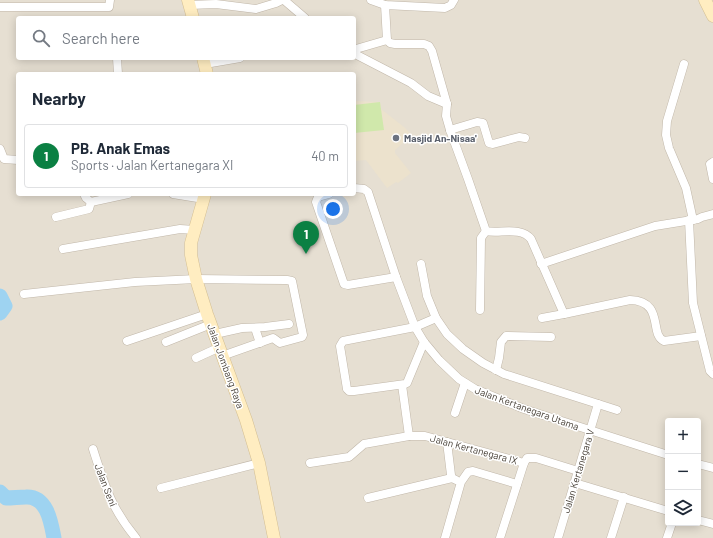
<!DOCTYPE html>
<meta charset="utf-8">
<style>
body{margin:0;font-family:Barlow,sans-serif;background:#f6f6f7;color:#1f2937}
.controls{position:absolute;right:12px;bottom:12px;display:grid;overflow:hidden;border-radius:4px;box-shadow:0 2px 10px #0003}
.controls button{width:36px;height:36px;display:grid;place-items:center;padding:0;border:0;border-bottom:1px solid #e0e1e3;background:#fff;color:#1f2937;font:20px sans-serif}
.you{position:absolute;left:333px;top:209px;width:14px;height:14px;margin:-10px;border:3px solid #fff;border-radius:50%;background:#1a73e8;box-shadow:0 0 0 6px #1a73e833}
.badge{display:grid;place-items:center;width:26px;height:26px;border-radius:50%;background:#0b8043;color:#fff;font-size:13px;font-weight:700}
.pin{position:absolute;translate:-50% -33px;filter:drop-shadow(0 1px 2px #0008)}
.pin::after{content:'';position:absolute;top:21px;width:14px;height:12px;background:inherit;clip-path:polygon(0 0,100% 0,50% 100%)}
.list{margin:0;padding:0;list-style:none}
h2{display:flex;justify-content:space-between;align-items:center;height:52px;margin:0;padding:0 16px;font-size:17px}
h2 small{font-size:13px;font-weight:400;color:#747a83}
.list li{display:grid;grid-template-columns:26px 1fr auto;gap:12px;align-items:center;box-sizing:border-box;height:64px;margin:0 8px 8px;padding:0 8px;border:1px solid #e0e1e3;border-radius:4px}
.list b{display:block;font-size:15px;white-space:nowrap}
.list p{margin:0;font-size:13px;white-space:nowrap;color:#747a83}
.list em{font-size:13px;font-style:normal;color:#747a83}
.icon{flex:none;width:22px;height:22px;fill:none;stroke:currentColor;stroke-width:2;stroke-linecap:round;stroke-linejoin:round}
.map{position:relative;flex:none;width:713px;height:538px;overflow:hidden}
.search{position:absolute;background:#fff;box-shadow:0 2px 10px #0003;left:16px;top:16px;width:340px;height:44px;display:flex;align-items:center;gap:10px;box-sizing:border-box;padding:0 14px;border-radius:4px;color:#747a83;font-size:15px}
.panel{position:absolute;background:#fff;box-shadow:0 2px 10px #0003;left:16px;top:72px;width:340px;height:124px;border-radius:4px}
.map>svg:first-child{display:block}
.residential{fill:#e6dfd2;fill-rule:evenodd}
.education{fill:#ece2cd}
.green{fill:#d0e8ab}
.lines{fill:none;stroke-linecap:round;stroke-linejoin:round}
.river{stroke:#9ed3f1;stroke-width:15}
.street-casing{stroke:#c1b7a9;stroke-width:9}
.secondary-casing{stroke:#d4bf92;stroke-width:13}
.street{stroke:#fff;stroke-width:8}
.secondary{stroke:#ffedc1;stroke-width:12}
.worship-dot{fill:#6b7280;stroke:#fff;stroke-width:1.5}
.labels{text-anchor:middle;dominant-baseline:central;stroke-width:3;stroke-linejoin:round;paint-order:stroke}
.worship-label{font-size:10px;font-weight:bold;fill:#5b616d;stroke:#fff;text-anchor:start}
.street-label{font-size:10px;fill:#443d34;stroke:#fff}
</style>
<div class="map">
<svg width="713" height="538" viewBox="0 0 713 538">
<rect width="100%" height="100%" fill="#f2ede4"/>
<path class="residential" d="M 0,0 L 713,0 L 713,538 L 0,538 ZM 18,18 L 354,18 L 354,58 L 18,58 ZM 18,74 L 354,74 L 354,194 L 18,194 ZM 668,421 L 698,421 L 698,523 L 668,523 Z"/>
<polygon class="education" points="354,101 380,102 381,109 404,127 412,135 395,150 395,153 411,173 398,183 396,182 387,188 366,160 354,161"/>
<polygon class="green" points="380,102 384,130 354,133 354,105"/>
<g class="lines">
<g class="river">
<polyline points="0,296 5,306 0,313"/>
<path d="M 0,492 L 6,498 C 13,498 19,497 26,497 C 47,496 51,522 54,538"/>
</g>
<g class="street-casing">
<g id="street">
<polyline points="284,0 305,18"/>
<polyline points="371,0 385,5 445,8 451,5 454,0"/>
<polyline points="189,5 216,4 256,9 276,3 282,0"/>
<polyline points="385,5 387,40"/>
<polyline points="0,7 109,7 110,0"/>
<path d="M 387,40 L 390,43 L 395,44 L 424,44 L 429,46 L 432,51 L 447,104 L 446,116 L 450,130 L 468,179 L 486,231 C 499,234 521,226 531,239 L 564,314 L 630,300 C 665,301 649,335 664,341 L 701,336"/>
<polyline points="354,52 355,54 411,83 428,96 447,104"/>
<polyline points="354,52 356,49 387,40"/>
<polyline points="117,58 118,74"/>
<polyline points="205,64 240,58"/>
<polyline points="684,64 667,121 666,135 669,148 686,188 693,220"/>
<polyline points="450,130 477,122 483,123 489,143 493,144 519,137 525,138"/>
<polyline points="0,149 4,159 18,160"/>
<polyline points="713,162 710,164 713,179"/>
<polyline points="354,188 364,189 368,192 396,277 415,327 424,342 439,360 459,379 475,389 524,409 668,455"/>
<polyline points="84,194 86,198 91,202 128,194"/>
<polyline points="173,194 204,199"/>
<polyline points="329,194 318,197 316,202 344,284 348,285 396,277"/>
<polyline points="56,217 89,209 91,202"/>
<polyline points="689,220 693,303 710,371 713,374"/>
<polyline points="63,249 180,229 195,230"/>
<polyline points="421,264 427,296 436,318 447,334 463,349 483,363 504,374 617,410"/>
<polyline points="541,264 655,226 698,219 702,217 713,214"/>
<polyline points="24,294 135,282 196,279 287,280 292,281 303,335 302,337 280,343 273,338 222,356"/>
<polyline points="480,310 481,238 486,231"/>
<polyline points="542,318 564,314"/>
<polyline points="255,328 260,343"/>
<polyline points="215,334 242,328 265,327 289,324"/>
<polyline points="127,341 207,314"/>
<polyline points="166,342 211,324"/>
<polyline points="424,342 407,383 405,384 354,391 349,391 347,389 340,346 343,341 415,327 436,318"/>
<polyline points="196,358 220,347"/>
<polyline points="496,370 499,358 501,342 506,336 551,337"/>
<polyline points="402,385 409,436"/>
<polyline points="455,413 465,383"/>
<polyline points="447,442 451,475 452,478 456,480"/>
<path d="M 93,449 C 105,486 111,508 136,538"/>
<polyline points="310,463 349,457 364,444 409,436 425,436 524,463"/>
<polyline points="698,464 713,468"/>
<polyline points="575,483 668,511"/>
<polyline points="161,488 259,463"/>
<polyline points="368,498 452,478"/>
<polyline points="698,520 713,524"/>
<polyline points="445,538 461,482 468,472 473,471 517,484"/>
<polyline points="500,538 524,463 527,458 536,458 578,471"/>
<polyline points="558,538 598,404"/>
<polyline points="611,538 624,497"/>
<polyline points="667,538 672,523"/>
</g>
</g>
<g class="secondary-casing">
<g id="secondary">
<polyline points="188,0 193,18"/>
<polyline points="705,0 713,16"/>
<polyline points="203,58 207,74"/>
<polyline points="205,194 191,243 191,255 196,279 207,314 246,420 259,463 274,538"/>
</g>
</g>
<use href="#street" class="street"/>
<use href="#secondary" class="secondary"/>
</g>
<circle class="worship-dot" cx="396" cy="138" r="4"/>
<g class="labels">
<g class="worship-label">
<text x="404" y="138">Masjid An-Nisaa'</text>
</g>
<g class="street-label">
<text transform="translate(226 366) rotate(70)">Jalan Jombang Raya</text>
<text transform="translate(527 408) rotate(20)">Jalan Kertanegara Utama</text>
<text transform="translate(474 449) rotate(15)">Jalan Kertanegara IX</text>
<text transform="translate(578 471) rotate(-73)">Jalan Kertanegara V</text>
<text transform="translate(106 485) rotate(69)">Jalan Seni</text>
</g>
</g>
</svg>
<div class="controls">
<button>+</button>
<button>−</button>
<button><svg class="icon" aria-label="layers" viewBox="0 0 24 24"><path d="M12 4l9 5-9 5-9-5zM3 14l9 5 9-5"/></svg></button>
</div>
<div class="you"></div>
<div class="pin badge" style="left:306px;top:254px">1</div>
<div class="search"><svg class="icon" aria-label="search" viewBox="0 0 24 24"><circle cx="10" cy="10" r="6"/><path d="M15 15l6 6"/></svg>Search here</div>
<section class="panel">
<h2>Nearby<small></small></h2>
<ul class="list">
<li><span class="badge">1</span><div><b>PB. Anak Emas</b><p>Sports · Jalan Kertanegara XI</p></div><em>40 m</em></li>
</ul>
</section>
</div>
